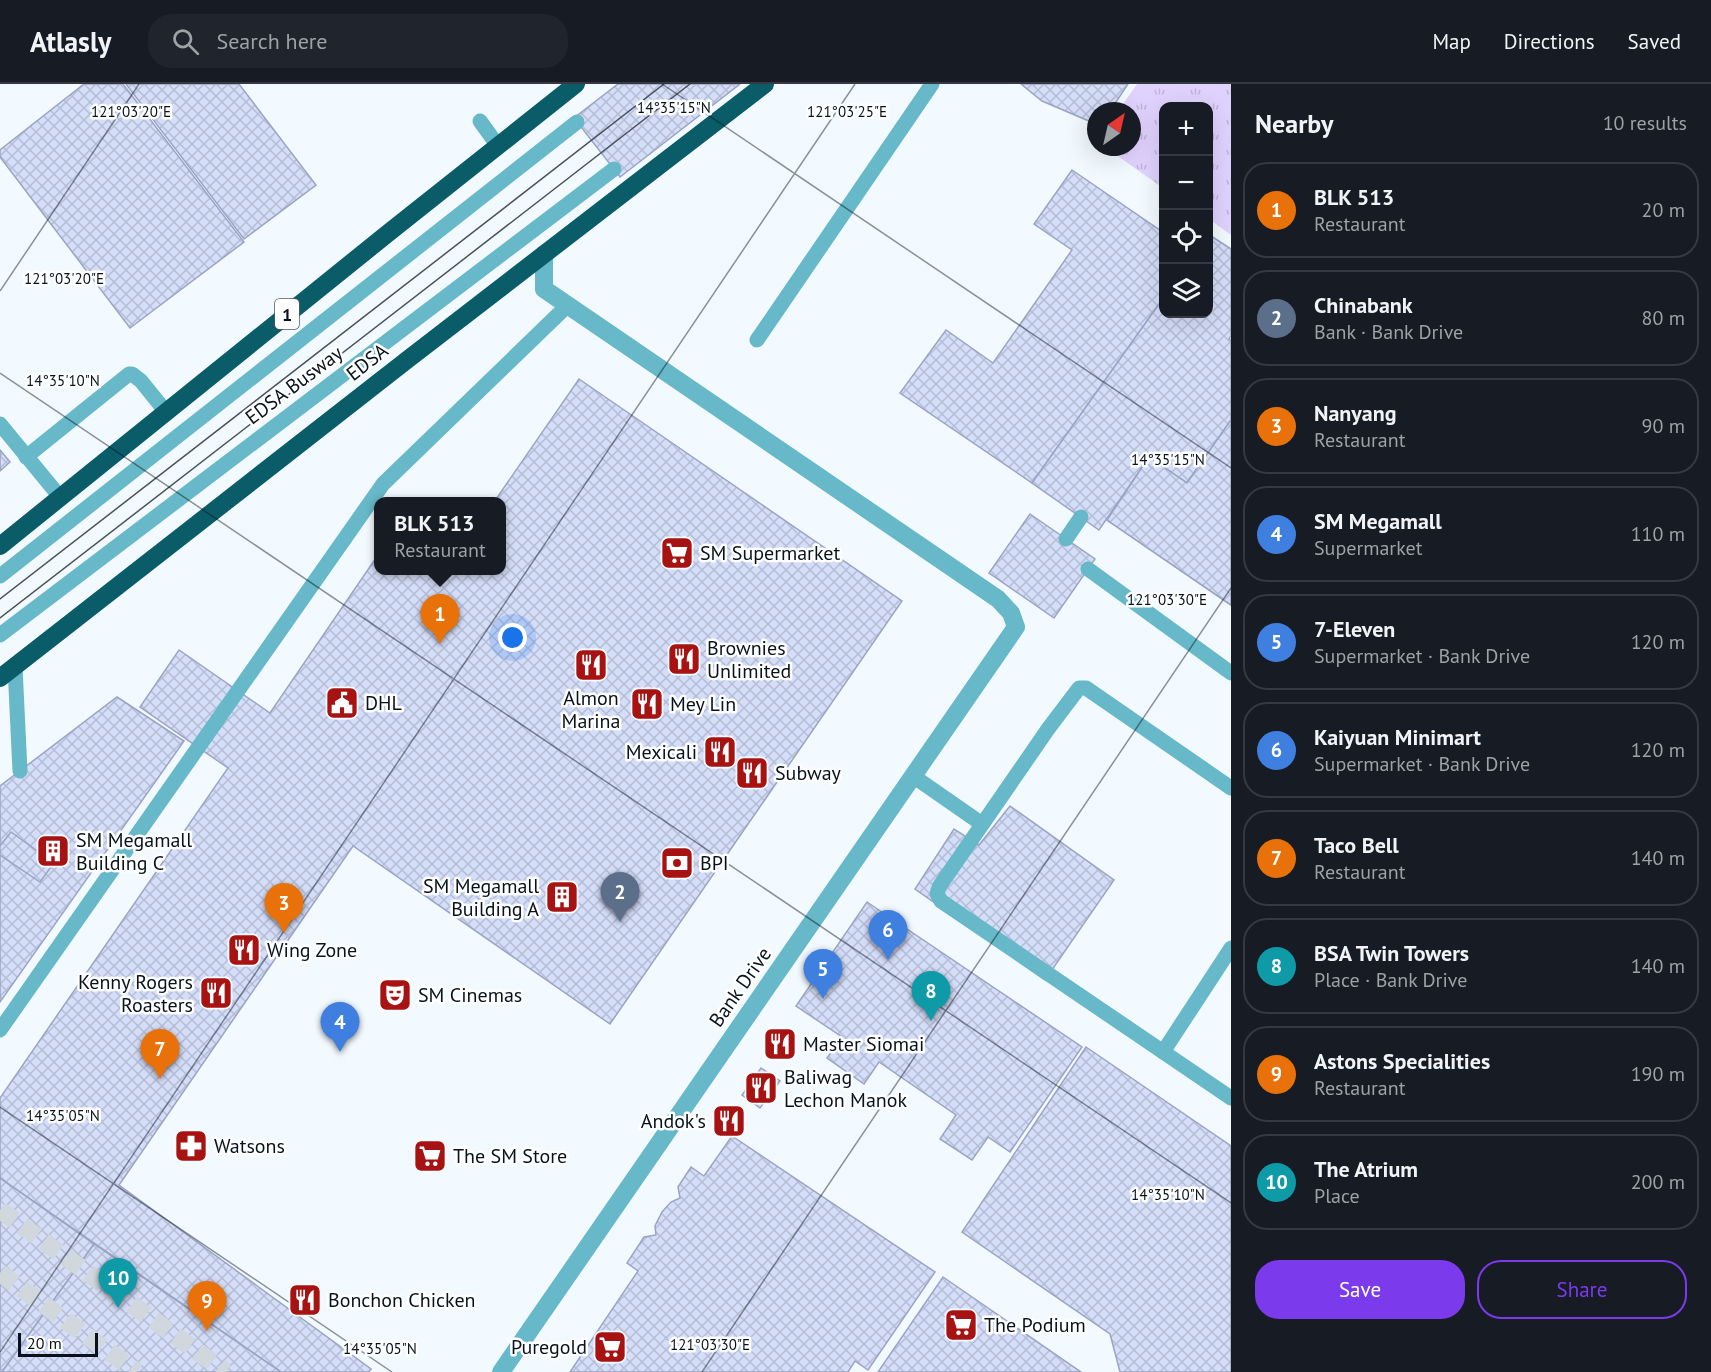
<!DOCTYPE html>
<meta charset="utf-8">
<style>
body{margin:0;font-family:"PT Sans",sans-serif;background:#20242c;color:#f1f3f6}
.controls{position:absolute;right:18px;top:18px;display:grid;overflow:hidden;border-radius:12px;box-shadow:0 6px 24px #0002}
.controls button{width:54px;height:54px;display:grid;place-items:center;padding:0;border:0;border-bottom:2px solid #363941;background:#171b24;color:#f1f3f6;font:30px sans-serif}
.compass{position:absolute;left:1087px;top:18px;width:54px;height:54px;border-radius:50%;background:#171b24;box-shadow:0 6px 24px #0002;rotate:34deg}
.scale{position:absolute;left:18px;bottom:15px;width:80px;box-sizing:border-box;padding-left:6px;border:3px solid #07121a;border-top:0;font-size:16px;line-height:21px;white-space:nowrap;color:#07121a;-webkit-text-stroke:4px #fff;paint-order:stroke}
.you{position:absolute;left:513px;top:554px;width:21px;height:21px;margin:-15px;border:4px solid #fff;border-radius:50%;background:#1a73e8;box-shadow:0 0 0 9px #1a73e833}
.badge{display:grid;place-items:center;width:39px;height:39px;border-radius:50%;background:#7c3aed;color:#fff;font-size:20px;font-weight:700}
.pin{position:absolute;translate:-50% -50px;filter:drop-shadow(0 2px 3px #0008)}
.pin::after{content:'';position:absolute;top:32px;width:21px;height:18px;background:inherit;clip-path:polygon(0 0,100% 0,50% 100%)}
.popup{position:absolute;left:374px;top:413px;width:132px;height:78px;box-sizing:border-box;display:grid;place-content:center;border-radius:12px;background:#171b24;filter:drop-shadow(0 2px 4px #0005);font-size:20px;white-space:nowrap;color:#9ea1a6}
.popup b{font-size:22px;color:#f1f3f6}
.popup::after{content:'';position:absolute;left:50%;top:100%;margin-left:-12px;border:12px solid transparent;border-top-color:#171b24}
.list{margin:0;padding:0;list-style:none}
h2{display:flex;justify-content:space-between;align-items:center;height:78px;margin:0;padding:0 24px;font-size:26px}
h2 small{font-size:20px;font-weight:400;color:#9ea1a6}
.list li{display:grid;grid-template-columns:39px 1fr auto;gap:18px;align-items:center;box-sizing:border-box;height:96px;margin:0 12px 12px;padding:0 12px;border:2px solid #363941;border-radius:24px}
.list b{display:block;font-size:22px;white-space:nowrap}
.list p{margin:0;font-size:20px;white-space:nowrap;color:#9ea1a6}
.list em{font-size:20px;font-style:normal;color:#9ea1a6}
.actions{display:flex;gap:12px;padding:18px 24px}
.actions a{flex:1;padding:14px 0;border:2px solid #7c3aed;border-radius:24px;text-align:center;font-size:21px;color:#7c3aed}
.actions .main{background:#7c3aed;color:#fff}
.icon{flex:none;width:33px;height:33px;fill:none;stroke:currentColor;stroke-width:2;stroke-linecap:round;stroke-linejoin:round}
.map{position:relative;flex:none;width:1231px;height:1288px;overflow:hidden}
header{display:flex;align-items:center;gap:36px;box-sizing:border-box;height:84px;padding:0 30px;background:#171b24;border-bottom:2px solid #363941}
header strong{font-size:28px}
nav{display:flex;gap:33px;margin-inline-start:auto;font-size:21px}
.search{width:420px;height:54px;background:#20242c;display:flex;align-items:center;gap:15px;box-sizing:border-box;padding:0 21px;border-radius:24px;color:#9ea1a6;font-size:22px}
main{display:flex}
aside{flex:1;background:#171b24}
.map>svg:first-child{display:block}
.grass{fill:url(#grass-tufts)}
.building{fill:url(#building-cross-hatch);stroke:#9aa4c4;stroke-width:1.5}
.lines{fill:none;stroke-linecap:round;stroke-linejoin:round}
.secondary-tunnel{stroke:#d0d7dd;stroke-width:18;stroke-dasharray:18 9;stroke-linecap:butt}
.lane{stroke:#67b8c8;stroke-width:15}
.street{stroke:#67b8c8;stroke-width:18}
.highway{stroke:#0a5c69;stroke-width:18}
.tram{stroke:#49535a;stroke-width:1.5}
.ticks{fill:none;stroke:#07121a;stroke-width:1.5;stroke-opacity:0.45}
.labels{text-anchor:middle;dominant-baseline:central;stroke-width:5;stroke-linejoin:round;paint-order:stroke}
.shield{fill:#fff;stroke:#51595f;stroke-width:1.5}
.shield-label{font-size:18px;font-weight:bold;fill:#07121a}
.street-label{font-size:20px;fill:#07121a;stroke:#fff}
.poi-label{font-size:20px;fill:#07121a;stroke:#fff;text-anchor:start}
.ticks-label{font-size:15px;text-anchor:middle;fill:#07121a;stroke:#fff;stroke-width:5;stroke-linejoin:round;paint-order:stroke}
</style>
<header>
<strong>Atlasly</strong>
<div class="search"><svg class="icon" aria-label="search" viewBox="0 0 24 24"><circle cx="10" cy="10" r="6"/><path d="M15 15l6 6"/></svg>Search here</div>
<nav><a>Map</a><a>Directions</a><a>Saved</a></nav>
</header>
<main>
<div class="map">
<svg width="1231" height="1288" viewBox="0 0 1231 1288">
<defs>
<pattern id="grass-tufts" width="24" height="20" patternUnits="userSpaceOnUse" patternTransform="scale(1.5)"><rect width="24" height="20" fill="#e0d2fe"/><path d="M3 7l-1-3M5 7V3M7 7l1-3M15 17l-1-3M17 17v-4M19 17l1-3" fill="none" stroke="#bfb3d9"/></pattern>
<pattern id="building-cross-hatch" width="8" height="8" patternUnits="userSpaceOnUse" patternTransform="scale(1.5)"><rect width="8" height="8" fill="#d5def9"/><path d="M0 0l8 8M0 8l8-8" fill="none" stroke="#b5bdd5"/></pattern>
</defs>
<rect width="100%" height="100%" fill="#f3faff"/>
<polygon class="grass" points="1137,0 1231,0 1231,151 1209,135 1208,22 1164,22 1163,104 1105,63 1132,63 1132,27 1118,27"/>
<g class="building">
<polygon points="84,0 123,0 244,158 130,244 0,73 0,66"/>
<polygon points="126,0 239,0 316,101 244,155"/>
<polygon points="618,0 740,0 620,93 574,34"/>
<polygon points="1021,0 1128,0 1110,27 1096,27 1096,40 1042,17"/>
<polygon points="1072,86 1164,149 1164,213 1032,399 900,309 946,246 993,279 1072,166 1034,140"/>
<polygon points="1208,150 1231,165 1231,252 1229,255 1231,256 1231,336 1187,399 1149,373 1099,446 1032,399 1164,213 1164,230 1208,230"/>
<polygon points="579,295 902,517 610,940 353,762 119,1101 371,1285 369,1288 281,1288 0,1094 0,1014 228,684 140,623 179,566 270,629 378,471 378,486 502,486 502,418 494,418"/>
<polygon points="1231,336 1231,521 1107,436 1149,373 1187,399"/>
<polygon points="1231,336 1231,521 1107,436 1149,373 1187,399"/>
<polygon points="0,366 10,378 0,387"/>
<polygon points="1030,430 1095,475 1054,534 989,489"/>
<polygon points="117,613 184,657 0,918 0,702"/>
<polygon points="1010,722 1114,796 1045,896 915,805 954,745 979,761"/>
<polygon points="11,748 54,779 40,798 0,771 0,762"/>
<polygon points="867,818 1082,963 1010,1068 988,1053 972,1076 940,1055 956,1031 879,978 864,1000 827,974 842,953 796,922"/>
<polygon points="1086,963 1231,1062 1231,1288 1120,1288 1110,1250 962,1148"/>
<polygon points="761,984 780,997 760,1024 742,1011"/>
<polygon points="732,1052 935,1188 868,1286 855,1277 848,1288 570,1288 638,1187 627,1179 644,1153 656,1151 655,1142 662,1128 671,1118 680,1114 678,1103 691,1083 704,1092"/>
<polygon points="0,1094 94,1160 2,1288 0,1288"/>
<polygon points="94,1160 281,1288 2,1288"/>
<polygon points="943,1193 1081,1288 878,1288"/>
</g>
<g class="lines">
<g class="secondary-tunnel">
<polyline points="0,1126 226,1288"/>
<polyline points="0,1189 137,1288"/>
</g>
<g class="lane">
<polyline points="480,37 498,62"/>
<polyline points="757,256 932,0"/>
<polyline points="0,340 60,413"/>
<polyline points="26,373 129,290 132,290 141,297 166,328"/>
<polyline points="1066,455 1081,433"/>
<polyline points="1088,485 1231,589"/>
<polyline points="0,492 577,38"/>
<polyline points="0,551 614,85"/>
<polyline points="15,583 20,687"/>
<polyline points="913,692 982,740"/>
<polyline points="1231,704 1086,604 1079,604 1048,645 939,803 937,810 941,817 1231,1014"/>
<polyline points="0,946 383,400 568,221"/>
<polyline points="1163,968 1231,864"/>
</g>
<polyline class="street" points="501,1288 1016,543 1011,529 998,515 544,205 544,170"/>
<g class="highway">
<polyline points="0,462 387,150 576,0"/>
<polyline points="0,594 407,276 765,0"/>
</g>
<g class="tram">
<polyline points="0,515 664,0"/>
<polyline points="0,534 690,0"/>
</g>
</g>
<path class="ticks" d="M 662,0 L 1231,384M 0,207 L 139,0M 0,289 L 1231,1119M 0,1023 L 392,1288M 0,1268 L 855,0M 702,1288 L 1231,504"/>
<defs>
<g id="supermarket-square" transform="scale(1.725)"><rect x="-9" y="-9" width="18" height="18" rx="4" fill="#a71312" stroke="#fff"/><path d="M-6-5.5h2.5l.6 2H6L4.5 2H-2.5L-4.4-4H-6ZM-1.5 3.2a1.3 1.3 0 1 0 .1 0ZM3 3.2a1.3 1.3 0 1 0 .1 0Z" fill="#fff"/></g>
<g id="restaurant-square" transform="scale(1.725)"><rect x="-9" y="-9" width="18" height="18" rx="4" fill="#a71312" stroke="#fff"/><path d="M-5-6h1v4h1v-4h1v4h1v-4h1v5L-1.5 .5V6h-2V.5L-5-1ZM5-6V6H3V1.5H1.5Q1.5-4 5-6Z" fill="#fff"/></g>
<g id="civic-square" transform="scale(1.725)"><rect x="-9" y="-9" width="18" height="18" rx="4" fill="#a71312" stroke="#fff"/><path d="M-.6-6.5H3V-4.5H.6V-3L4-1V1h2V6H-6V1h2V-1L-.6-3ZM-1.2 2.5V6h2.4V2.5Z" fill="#fff"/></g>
<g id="building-square" transform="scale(1.725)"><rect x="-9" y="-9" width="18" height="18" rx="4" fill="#a71312" stroke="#fff"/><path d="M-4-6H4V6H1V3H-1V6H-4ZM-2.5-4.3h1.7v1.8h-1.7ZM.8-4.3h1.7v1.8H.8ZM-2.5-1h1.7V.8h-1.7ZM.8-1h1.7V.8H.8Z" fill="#fff"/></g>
<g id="bank-square" transform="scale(1.725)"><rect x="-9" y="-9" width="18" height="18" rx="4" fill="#a71312" stroke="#fff"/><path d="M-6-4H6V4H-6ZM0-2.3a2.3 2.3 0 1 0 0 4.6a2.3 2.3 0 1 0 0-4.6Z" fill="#fff"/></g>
<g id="theatre-square" transform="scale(1.725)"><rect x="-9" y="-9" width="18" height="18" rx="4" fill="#a71312" stroke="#fff"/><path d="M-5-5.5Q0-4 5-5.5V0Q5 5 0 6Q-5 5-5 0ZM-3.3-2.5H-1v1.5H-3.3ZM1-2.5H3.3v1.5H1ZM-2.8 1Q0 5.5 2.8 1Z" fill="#fff"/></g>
<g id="pharmacy-square" transform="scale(1.725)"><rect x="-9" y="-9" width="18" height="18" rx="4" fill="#a71312" stroke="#fff"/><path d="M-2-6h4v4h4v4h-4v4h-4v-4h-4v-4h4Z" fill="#fff"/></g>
</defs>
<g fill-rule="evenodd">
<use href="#supermarket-square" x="677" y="469"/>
<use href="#restaurant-square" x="684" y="575"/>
<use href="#restaurant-square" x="591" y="581"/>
<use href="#civic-square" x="342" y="619"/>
<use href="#restaurant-square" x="647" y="620"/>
<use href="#restaurant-square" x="720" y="668"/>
<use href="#restaurant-square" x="752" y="689"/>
<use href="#building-square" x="53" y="767"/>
<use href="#bank-square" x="677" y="779"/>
<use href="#building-square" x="562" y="813"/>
<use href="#restaurant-square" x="244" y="866"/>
<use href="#restaurant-square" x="216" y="909"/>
<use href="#theatre-square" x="395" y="911"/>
<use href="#restaurant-square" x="780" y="960"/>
<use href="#restaurant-square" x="761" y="1004"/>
<use href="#restaurant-square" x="729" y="1037"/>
<use href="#pharmacy-square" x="191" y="1062"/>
<use href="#supermarket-square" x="430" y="1072"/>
<use href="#restaurant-square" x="305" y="1216"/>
<use href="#supermarket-square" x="961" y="1241"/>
<use href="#supermarket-square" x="610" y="1263"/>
</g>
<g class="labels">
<rect class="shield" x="275" y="215" width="24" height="30" rx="4.5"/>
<g class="shield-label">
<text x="287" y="230">1</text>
</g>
<g class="street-label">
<text transform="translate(367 278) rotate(-38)">EDSA</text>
<text transform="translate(294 301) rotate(-37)">EDSA Busway</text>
<text transform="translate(740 903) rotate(-55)">Bank Drive</text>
</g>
<g class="poi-label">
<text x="700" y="469">SM Supermarket</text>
<text x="707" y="564">Brownies<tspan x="707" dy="23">Unlimited</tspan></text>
<text x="591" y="614" text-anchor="middle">Almon<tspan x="591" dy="23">Marina</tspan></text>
<text x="365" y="619">DHL</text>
<text x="670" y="620">Mey Lin</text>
<text x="697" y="668" text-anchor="end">Mexicali</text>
<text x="775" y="689">Subway</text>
<text x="76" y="756">SM Megamall<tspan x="76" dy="23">Building C</tspan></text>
<text x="700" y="779">BPI</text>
<text x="539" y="802" text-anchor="end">SM Megamall<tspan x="539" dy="23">Building A</tspan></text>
<text x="267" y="866">Wing Zone</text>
<text x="193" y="898" text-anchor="end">Kenny Rogers<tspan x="193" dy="23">Roasters</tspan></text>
<text x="418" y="911">SM Cinemas</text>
<text x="803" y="960">Master Siomai</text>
<text x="784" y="993">Baliwag<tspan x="784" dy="23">Lechon Manok</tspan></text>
<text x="706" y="1037" text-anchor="end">Andok's</text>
<text x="214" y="1062">Watsons</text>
<text x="453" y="1072">The SM Store</text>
<text x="328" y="1216">Bonchon Chicken</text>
<text x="984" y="1241">The Podium</text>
<text x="587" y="1263" text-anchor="end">Puregold</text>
</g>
</g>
<g class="ticks-label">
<text x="674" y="29">14°35'15"N</text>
<text x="847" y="33">121°03'25"E</text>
<text x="131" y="33">121°03'20"E</text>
<text x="64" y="200">121°03'20"E</text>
<text x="63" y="302">14°35'10"N</text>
<text x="1168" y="381">14°35'15"N</text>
<text x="1167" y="521">121°03'30"E</text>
<text x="63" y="1037">14°35'05"N</text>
<text x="1168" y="1116">14°35'10"N</text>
<text x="710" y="1266">121°03'30"E</text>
<text x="380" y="1270">14°35'05"N</text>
</g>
</svg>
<div class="controls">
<button>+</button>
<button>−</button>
<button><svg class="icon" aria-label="locate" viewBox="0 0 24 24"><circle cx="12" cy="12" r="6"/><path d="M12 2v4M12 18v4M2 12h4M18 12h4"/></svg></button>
<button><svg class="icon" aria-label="layers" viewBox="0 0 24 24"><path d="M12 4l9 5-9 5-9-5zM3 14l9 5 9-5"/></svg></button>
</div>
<svg class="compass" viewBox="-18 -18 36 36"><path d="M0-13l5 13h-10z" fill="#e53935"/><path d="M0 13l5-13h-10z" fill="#9ea1a6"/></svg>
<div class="scale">20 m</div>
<div class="you"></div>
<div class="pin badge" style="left:440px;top:560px;background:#e8710a">1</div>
<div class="popup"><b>BLK 513</b>Restaurant</div>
<div class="pin badge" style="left:620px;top:838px;background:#5c6f8a">2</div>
<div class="pin badge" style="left:284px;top:849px;background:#e8710a">3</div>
<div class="pin badge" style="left:340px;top:968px;background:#3f7fe0">4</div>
<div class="pin badge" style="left:823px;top:915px;background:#3f7fe0">5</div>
<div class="pin badge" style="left:888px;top:876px;background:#3f7fe0">6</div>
<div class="pin badge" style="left:160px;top:995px;background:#e8710a">7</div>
<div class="pin badge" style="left:931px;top:937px;background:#0f9aa8">8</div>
<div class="pin badge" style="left:207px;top:1247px;background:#e8710a">9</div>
<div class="pin badge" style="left:118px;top:1224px;background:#0f9aa8">10</div>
</div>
<aside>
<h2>Nearby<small>10 results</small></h2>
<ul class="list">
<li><span class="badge" style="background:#e8710a">1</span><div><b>BLK 513</b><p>Restaurant</p></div><em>20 m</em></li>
<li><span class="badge" style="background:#5c6f8a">2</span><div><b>Chinabank</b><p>Bank · Bank Drive</p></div><em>80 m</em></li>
<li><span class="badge" style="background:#e8710a">3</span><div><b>Nanyang</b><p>Restaurant</p></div><em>90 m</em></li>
<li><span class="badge" style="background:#3f7fe0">4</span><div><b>SM Megamall</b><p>Supermarket</p></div><em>110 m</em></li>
<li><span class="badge" style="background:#3f7fe0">5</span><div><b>7-Eleven</b><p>Supermarket · Bank Drive</p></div><em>120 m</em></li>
<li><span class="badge" style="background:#3f7fe0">6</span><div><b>Kaiyuan Minimart</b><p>Supermarket · Bank Drive</p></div><em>120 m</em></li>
<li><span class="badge" style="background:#e8710a">7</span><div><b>Taco Bell</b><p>Restaurant</p></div><em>140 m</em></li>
<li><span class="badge" style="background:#0f9aa8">8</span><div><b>BSA Twin Towers</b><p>Place · Bank Drive</p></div><em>140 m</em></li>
<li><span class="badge" style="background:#e8710a">9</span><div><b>Astons Specialities</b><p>Restaurant</p></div><em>190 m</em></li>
<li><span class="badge" style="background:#0f9aa8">10</span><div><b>The Atrium</b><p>Place</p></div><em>200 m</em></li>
</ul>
<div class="actions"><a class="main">Save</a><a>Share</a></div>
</aside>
</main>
